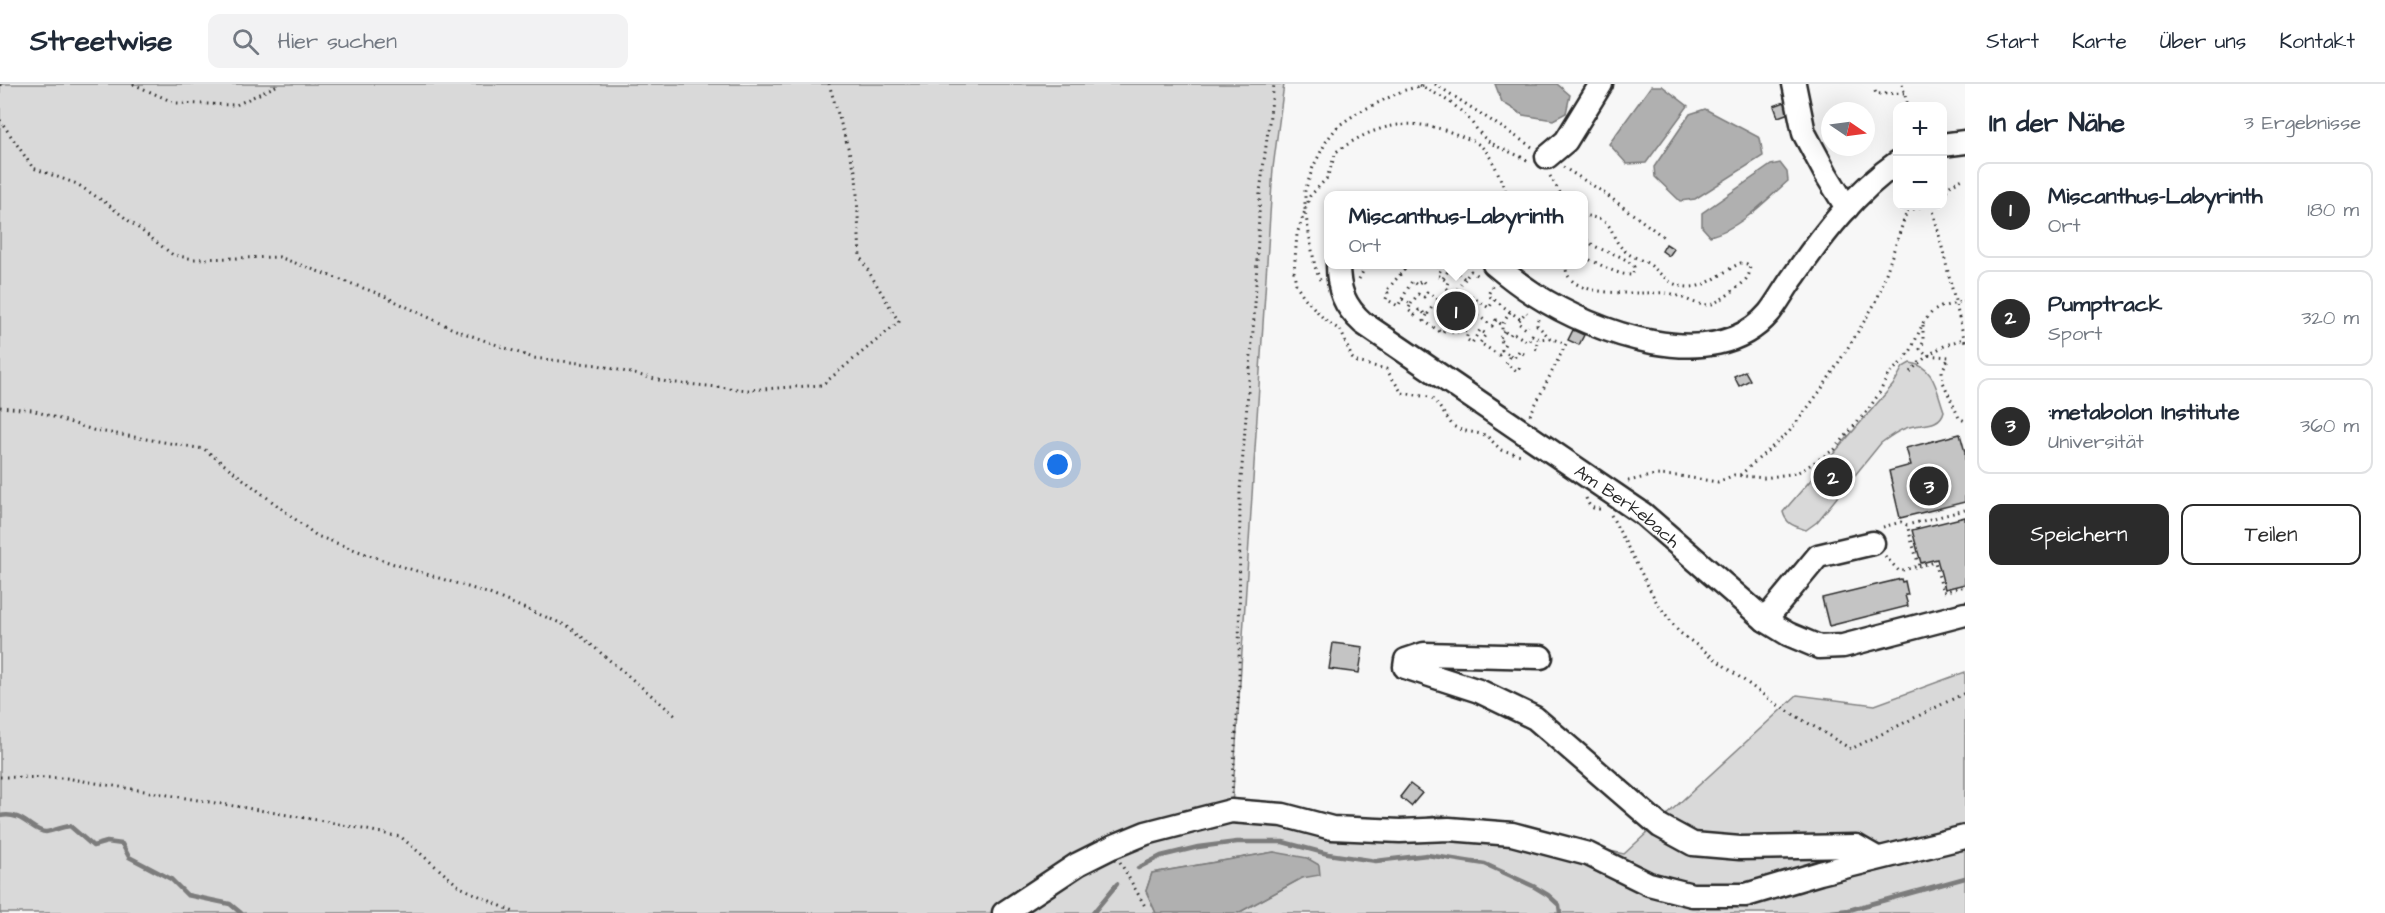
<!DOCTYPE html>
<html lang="de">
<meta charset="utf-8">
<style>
body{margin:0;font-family:"Architects Daughter",sans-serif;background:#f2f2f3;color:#1f2937}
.controls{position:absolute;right:18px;top:18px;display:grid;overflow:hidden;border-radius:12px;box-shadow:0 6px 24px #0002}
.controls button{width:54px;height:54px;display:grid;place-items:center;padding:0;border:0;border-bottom:2px solid #e0e1e3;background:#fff;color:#1f2937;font:30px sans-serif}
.compass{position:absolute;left:1821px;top:18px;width:54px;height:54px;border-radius:50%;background:#fff;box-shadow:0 6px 24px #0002;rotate:103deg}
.you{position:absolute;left:1058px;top:381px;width:21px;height:21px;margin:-15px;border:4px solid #fff;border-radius:50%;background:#1a73e8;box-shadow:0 0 0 9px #1a73e833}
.badge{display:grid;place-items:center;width:39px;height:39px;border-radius:50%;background:#2b2b2b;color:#fff;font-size:20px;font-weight:700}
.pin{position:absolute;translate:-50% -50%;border:3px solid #fff;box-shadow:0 2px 6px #0006}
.popup{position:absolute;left:1324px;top:107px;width:264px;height:78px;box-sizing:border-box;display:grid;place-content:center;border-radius:12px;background:#fff;filter:drop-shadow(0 2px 4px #0005);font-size:20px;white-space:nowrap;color:#747a83}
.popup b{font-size:22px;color:#1f2937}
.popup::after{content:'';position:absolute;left:50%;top:100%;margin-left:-12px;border:12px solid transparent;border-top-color:#fff}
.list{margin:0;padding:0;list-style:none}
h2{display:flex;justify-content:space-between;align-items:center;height:78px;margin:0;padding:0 24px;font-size:26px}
h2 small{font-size:20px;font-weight:400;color:#747a83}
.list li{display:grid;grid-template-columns:39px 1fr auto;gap:18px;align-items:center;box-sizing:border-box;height:96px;margin:0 12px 12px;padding:0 12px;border:2px solid #e0e1e3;border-radius:12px}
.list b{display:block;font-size:22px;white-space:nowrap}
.list p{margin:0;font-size:20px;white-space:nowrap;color:#747a83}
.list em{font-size:20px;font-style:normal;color:#747a83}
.actions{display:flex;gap:12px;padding:18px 24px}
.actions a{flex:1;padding:14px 0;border:2px solid #2b2b2b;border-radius:12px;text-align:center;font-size:21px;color:#2b2b2b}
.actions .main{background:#2b2b2b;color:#fff}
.icon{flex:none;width:33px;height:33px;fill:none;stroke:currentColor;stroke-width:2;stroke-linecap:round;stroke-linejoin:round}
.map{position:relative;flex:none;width:1965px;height:829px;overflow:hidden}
header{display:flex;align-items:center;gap:36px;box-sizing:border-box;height:84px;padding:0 30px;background:#fff;border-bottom:2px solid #e0e1e3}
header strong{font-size:28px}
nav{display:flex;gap:33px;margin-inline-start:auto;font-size:21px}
.search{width:420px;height:54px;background:#f2f2f3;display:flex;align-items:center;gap:15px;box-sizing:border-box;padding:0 21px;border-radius:12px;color:#747a83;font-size:22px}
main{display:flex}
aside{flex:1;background:#fff}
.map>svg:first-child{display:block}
.green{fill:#d9d9d9;stroke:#828282;stroke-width:1.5}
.water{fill:#b0b0b0;stroke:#7b7b7b;stroke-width:1.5}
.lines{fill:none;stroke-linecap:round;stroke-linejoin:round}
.stream{stroke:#7b7b7b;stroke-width:4.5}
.building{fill:#c4c4c4;stroke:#2b2b2b;stroke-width:1.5}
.minor-casing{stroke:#2b2b2b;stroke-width:27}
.path{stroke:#2b2b2b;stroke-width:3;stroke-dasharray:1.5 4.5;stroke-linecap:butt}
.minor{stroke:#fff;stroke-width:22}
.labels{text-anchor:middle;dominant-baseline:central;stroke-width:6;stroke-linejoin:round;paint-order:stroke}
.street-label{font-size:18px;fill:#2b2b2b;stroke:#fff}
</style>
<header>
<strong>Streetwise</strong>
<div class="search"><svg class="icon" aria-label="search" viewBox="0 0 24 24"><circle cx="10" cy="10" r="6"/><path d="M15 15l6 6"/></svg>Hier suchen</div>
<nav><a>Start</a><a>Karte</a><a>Über uns</a><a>Kontakt</a></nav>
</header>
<main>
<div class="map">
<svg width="1965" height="829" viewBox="0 0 1965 829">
<rect width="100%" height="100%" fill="#f7f7f7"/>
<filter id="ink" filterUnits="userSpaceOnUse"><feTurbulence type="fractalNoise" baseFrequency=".0167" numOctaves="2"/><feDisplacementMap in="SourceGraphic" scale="12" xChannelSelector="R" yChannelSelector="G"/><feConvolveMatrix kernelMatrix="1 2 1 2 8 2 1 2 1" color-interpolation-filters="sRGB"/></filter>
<g filter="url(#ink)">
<g class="green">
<polygon points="0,0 1284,0 1273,84 1232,723 1309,727 1379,743 1439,731 1624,770 1797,611 1875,621 1965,588 1965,829 1238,829 1302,794 1274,768 1152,789 1146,807 1156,829 0,829"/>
<path d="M 1910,279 C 1934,281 1937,308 1944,327 C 1940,344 1920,339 1906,344 C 1897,347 1889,353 1881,359 L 1817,438 L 1806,446 C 1794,442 1786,440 1783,428 L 1893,301 L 1903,283 Z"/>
</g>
<g class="water">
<polygon points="1495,0 1557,0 1570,11 1566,29 1553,36 1523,31 1502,18"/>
<polygon points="1651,2 1662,2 1688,22 1646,79 1627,80 1609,60"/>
<polygon points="1705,25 1760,54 1763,72 1695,115 1680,117 1655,93 1654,83 1690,30"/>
<path d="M 1780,79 L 1787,88 L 1788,97 C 1765,117 1741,144 1710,152 L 1702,143 L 1702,129 L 1771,81 Z"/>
<polygon points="1274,768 1307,774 1319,781 1320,791 1302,794 1238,829 1156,829 1146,807 1152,789"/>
</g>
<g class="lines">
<g class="stream">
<path d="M 0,732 C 23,727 32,748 46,748 C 53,747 61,743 70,742 L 93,762 L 107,758 L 122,760 L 129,773 L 171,795 L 187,811 L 230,820 L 241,829"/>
<polyline points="1138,784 1161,772 1198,763 1237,758 1283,758 1328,770 1376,777 1427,771 1485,780 1533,802 1548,811 1559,821 1560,829"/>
<polyline points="1093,829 1117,800"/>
<polyline points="1822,829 1849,826 1965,794"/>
</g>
</g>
<g class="building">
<polygon points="1785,18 1789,29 1778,33 1774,22"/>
<polygon points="1666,160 1674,165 1669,172 1662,167"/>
<polygon points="1573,246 1584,251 1579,261 1568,256"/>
<polygon points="1745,287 1750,296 1739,302 1734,292"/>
<polygon points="1960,350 1965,368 1965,418 1900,434 1889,387 1911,381 1906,364"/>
<polygon points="1965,433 1965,500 1945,505 1937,475 1921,479 1912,446"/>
<polygon points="1901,495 1902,498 1905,497 1908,511 1905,511 1908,522 1829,542 1822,514"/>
<polygon points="1333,559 1363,563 1359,589 1329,585"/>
<polygon points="1410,700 1422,709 1411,722 1400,713"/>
</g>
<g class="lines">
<g class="minor-casing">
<g id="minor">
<polyline points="1794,0 1804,49 1826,90 1847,124"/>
<polyline points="1942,61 1965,58"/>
<polyline points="1547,73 1566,57 1601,0"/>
<path id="s1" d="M 1338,180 C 1338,206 1344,222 1363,239 L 1643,430 L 1765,536 L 1788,550 L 1819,563 L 1843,562 L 1965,530"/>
<path d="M 1494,180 C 1507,191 1520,201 1534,210 C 1593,248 1714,294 1769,229 C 1778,218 1785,204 1794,192 C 1823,150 1856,107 1898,78"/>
<polyline points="1765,536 1818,472 1873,459"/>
<polyline points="1541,573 1424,570 1406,576 1405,583 1479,607 1535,634 1660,742 1693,760 1740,764 1856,762 1877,774"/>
<polyline points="1004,829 1078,780 1112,763 1146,749 1231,727 1283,731 1332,744 1400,747 1449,745 1512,750 1588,770 1649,800 1692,811 1746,811 1820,789 1965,753"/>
</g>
</g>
<g class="path">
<polyline points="133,0 175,19 236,21 280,0"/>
<polyline points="1435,0 1532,63"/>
<polyline points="1902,0 1908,22"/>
<path d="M 1419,1 C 1435,9 1453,18 1466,32 C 1474,40 1479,50 1488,57 C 1499,65 1516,69 1530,78"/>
<polyline points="0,2 0,0"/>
<polyline points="1875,7 1876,10 1904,9"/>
<polyline points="0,36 33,84 77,100 106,119 173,171 194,175 279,173 382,211 453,245 533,274 598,281 667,298 748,306 822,301 899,238 860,173 856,90 829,0"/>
<polyline points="1563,83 1600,106 1665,154"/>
<polyline points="1550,92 1562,112"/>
<polyline points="1942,111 1952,100 1965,94"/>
<path d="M 1508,112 C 1500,96 1495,76 1482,63 C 1474,56 1463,53 1453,49 C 1409,32 1374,41 1336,68 L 1327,94 L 1310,112 L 1297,150 L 1294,188 L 1296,200 L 1304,213 L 1324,235 L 1341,247 L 1352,274 L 1357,278 L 1386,285 L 1402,309 L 1429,313 L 1435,317 L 1453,342 L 1461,346 L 1486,351 L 1501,366 L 1521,371"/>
<polyline points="1932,122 1965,258"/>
<path d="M 1583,151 C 1595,170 1620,166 1634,183 L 1633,191 C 1614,191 1600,179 1583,173"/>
<polyline points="1402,180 1404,186 1417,180"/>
<polyline points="1407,180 1404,186 1386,207 1388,209 1386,215 1398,222 1402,215 1411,220 1408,226 1415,231 1419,226 1427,231 1432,223 1447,232 1442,241 1456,250 1460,244 1468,249 1466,255 1472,259 1480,246 1486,250 1480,259 1499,271 1502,266"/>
<polyline points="1463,180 1457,189 1465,195 1471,187 1479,193"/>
<path d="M 1566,180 C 1562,218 1647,207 1668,209 C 1681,211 1698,224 1712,220 C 1720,217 1745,200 1748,192 C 1750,189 1749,186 1750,183 L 1747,180 L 1741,179 C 1724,186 1709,203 1690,203 C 1667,203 1662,188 1647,179 C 1640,175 1632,173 1626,168 C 1604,149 1622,138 1583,131"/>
<polyline points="1427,182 1428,180"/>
<polyline points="1437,183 1441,185 1438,191 1448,198 1446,203 1455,214 1464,221 1471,212 1489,224 1494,216"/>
<polyline points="1443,194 1453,180"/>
<polyline points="1359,195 1367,180"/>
<polyline points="1320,196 1315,183 1305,127 1305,107 1313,83 1327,56 1338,42 1357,29 1402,7 1427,0"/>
<polyline points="1492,202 1488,211 1520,235 1526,228 1527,229"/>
<polyline points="1453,210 1465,195"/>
<polyline points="1402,215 1412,197 1417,201 1422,196 1425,200"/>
<polyline points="1411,220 1418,210 1424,213 1427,208 1441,217"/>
<polyline points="1437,225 1441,217 1444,218"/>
<polyline points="1451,226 1455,228 1462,219"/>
<polyline points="1510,228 1502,241 1502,246 1510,251 1512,248 1528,258 1532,251 1539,255 1549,254"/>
<polyline points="1427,231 1424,237 1442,249 1446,244"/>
<polyline points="1473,231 1475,229 1492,242 1496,236 1502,241"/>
<polyline points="1520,235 1518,239 1526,245 1528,242"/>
<polyline points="1923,241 1923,259 1920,265 1926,271 1949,273 1942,287 1943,298 1959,334 1965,337"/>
<polyline points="1504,247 1499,256 1505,259 1502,266 1510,271 1506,280 1517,287 1522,280"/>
<polyline points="1537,265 1535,264 1539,255"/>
<polyline points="1510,271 1514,274 1519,267 1524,270"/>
<path d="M 1910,288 C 1926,271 1941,261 1964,255"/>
<polyline points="0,323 32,326 93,346 204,365 317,452 391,479 487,509 570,543 676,632"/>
<polyline points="1530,331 1566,260 1550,254 1537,241 1538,235"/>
<polyline points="1740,391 1789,348 1821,306 1856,251 1877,216 1907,127 1923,122"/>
<polyline points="1628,397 1655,391 1679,392 1718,398 1734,391 1764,394 1796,389 1804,385 1835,365 1870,323 1880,308 1888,291 1905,275 1911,266 1923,239 1932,228 1941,223 1965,217"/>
<path d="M 1586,414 C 1589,422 1591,425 1600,425"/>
<polyline points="1611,431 1657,519 1679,548 1773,618 1851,665 1965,609"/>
<polyline points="1883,443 1901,438 1907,441 1965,426"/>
<polyline points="1885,472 1899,487 1919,482 1907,441"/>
<polyline points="1919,482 1935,478 1943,508 1965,502"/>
<polyline points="0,693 66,694 324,737 401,753 460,803 516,829"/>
<polyline points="1232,710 1239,603 1240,407 1255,221 1260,108 1274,0"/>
<polyline points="1120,778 1146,824"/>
</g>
<use href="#minor" class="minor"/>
</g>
</g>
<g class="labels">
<g class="street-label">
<text stroke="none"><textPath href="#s1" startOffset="388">Am Berkebach</textPath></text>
</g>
</g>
</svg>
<div class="controls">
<button>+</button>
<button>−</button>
</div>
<svg class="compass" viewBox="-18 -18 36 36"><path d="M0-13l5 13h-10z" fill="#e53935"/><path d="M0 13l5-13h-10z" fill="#747a83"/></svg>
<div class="you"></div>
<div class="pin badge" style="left:1456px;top:227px">1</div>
<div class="popup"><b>Miscanthus-Labyrinth</b>Ort</div>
<div class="pin badge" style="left:1833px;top:393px">2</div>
<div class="pin badge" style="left:1929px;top:402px">3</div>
</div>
<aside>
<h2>In der Nähe<small>3 Ergebnisse</small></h2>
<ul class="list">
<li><span class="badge">1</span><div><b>Miscanthus-Labyrinth</b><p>Ort</p></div><em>180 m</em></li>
<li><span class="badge">2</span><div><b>Pumptrack</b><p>Sport</p></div><em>320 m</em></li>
<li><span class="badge">3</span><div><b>:metabolon Institute</b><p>Universität</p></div><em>360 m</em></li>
</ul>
<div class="actions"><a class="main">Speichern</a><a>Teilen</a></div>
</aside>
</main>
